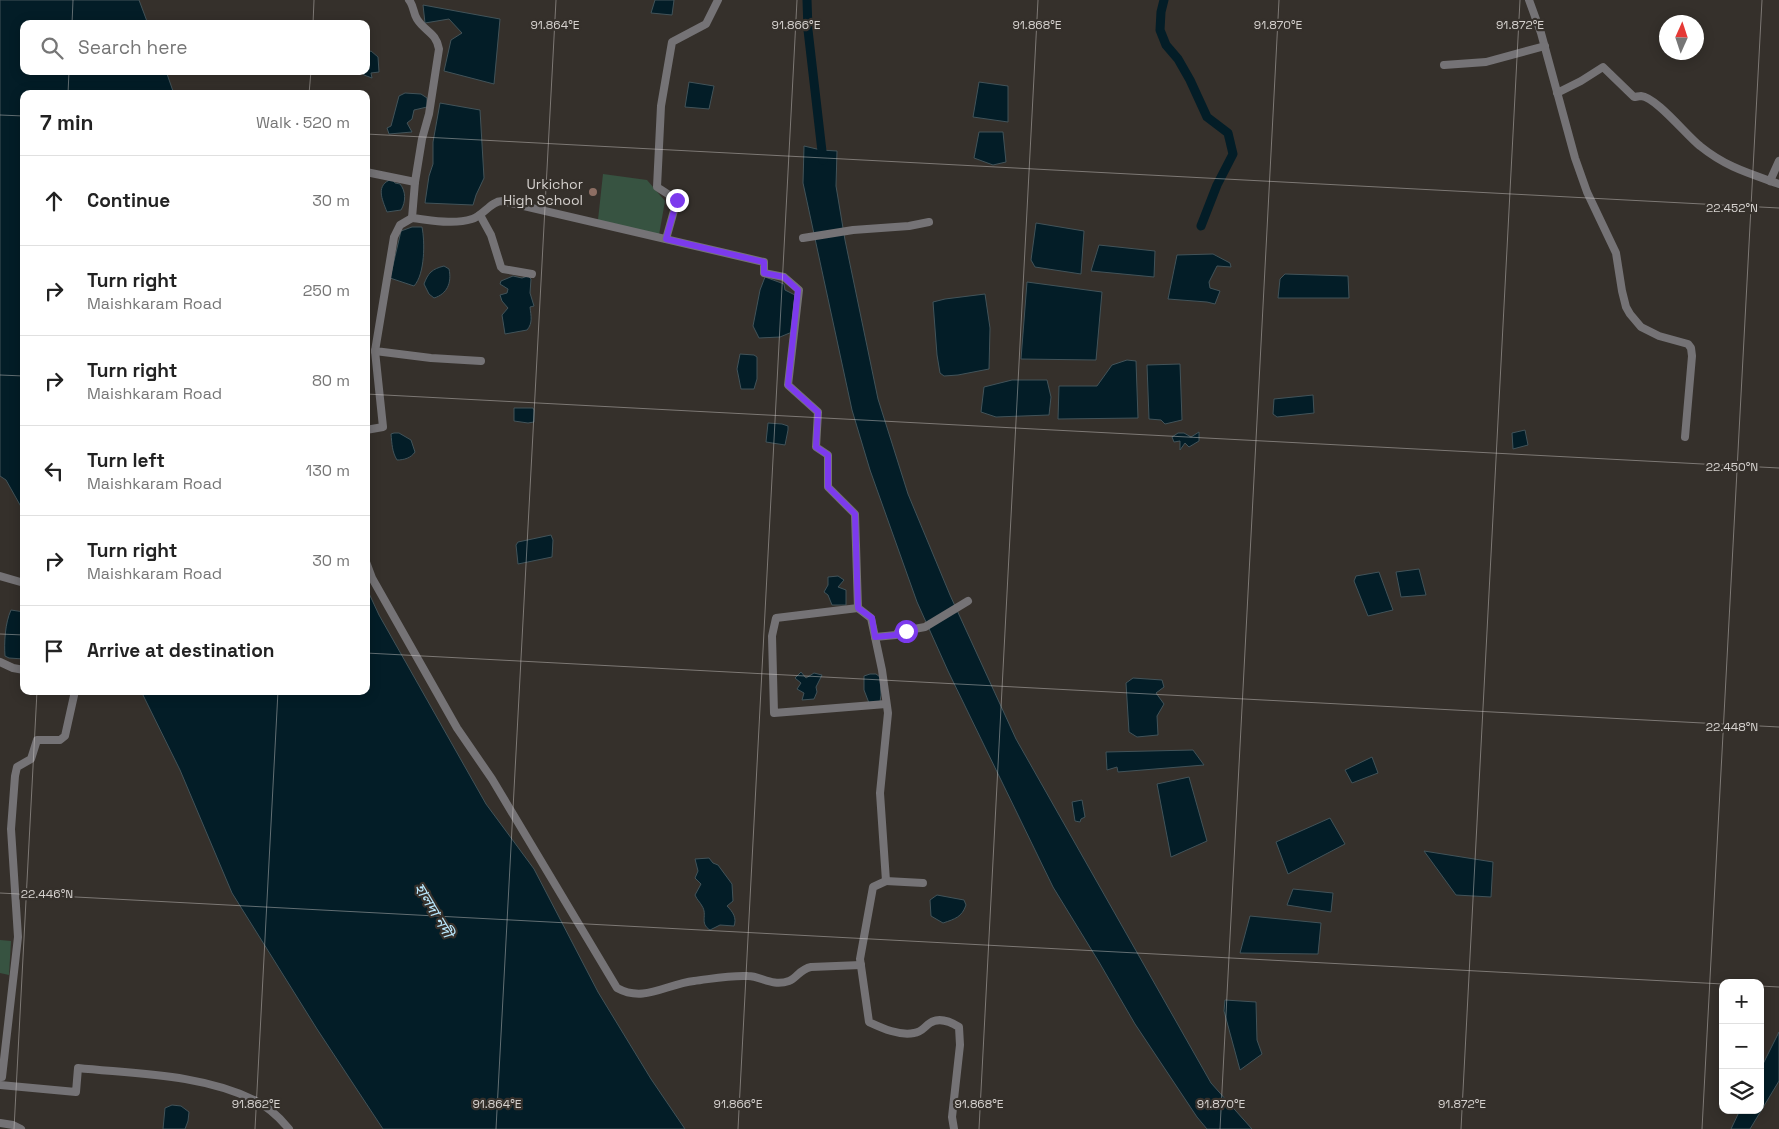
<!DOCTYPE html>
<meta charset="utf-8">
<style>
body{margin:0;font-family:"Space Grotesk","Noto Sans Bengali",sans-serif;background:#f6f6f6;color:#222}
.controls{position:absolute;right:15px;bottom:15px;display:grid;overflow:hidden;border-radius:10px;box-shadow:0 2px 12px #0003}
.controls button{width:45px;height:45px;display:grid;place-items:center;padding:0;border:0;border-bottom:1px solid #e0e0e0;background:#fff;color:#222;font:25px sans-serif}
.compass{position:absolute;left:1659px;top:15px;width:45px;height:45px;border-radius:50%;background:#fff;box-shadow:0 2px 12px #0003;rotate:3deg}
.stop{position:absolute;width:15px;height:15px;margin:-11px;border:4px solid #7c3aed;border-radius:50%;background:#fff}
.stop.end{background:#7c3aed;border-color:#fff;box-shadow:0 1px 5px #0008}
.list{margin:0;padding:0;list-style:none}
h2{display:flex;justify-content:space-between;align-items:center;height:65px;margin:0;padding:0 20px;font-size:21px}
h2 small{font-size:16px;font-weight:400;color:#767676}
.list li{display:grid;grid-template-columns:32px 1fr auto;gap:15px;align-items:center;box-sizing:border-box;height:90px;padding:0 20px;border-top:1px solid #e0e0e0}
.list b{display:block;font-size:19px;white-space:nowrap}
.list p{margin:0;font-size:16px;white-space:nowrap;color:#767676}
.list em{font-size:16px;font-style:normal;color:#767676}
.icon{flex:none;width:28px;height:28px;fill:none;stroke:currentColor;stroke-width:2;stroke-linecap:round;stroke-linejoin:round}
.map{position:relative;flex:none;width:1779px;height:1129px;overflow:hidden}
.search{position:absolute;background:#fff;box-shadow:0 2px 12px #0003;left:20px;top:20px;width:350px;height:55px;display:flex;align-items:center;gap:12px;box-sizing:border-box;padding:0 18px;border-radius:10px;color:#767676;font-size:19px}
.panel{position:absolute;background:#fff;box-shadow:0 2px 12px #0003;left:20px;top:90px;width:350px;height:605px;border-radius:10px}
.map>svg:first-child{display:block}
.green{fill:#375341}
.water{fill:#031d27;stroke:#425359}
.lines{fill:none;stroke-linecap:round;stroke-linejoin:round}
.canal{stroke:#031d27;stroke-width:9}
.street{stroke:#757376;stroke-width:8}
.route{stroke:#7c3aed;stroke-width:6}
.ticks{fill:none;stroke:#d5d1ce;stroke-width:1;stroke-opacity:0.45}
.education-dot{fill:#8d6e63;stroke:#35302b;stroke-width:2}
.labels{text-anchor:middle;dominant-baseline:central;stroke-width:4.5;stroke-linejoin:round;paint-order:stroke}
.poi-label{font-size:14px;fill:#d5d1ce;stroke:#35302b;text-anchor:end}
.water-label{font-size:15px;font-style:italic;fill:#bae8fd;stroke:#35302b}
.ticks-label{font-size:12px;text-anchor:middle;fill:#d5d1ce;stroke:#35302b;stroke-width:4.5;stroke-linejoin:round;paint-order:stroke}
</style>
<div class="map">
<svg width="1779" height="1129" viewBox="0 0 1779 1129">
<rect width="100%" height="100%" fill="#35302b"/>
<g class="green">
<polygon points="603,174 647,180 665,201 659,235 598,220"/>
<polygon points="0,940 11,941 9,975 0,973"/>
</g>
<g class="water">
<polygon points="0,0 139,0 148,24 24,24 24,71 166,71 174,94 24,94 24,512 6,480 0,476"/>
<polygon points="655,0 674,0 672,15 651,13"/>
<polygon points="423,5 500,19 494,84 444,71 451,40 462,33 449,19 425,23"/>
<polygon points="371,51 378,57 379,72 371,73 372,78 364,75 361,71 366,71 366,53"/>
<polygon points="689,82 714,86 709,109 685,107"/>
<polygon points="979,82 1008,86 1008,122 973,117"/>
<polygon points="405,93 421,94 427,98 427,107 414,110 412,119 407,123 412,132 389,134 387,128 391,126 399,96"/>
<polygon points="440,103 480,110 484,178 476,195 473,205 425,203 429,176 433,164 433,142"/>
<polygon points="979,132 1003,132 1006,162 993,165 974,158"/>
<polygon points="804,146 821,150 837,151 836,186 845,240 878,399 908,494 950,595 1016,739 1211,1083 1252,1129 1207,1129 1197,1117 1135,1024 1099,962 1053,887 948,671 917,602 870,470 852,410 803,183"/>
<path d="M 392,179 L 395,183 L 400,184 C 406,191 406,202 401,210 L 387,212 C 382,199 375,185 392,179 Z"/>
<polygon points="1036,223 1084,231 1081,274 1035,267 1031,260"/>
<path d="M 412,227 L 422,227 C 425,242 425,274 414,286 L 390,278 L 401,231 Z"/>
<polygon points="1099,245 1155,251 1154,277 1091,271"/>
<polygon points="1213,254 1230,263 1231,267 1217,266 1209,282 1210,288 1220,291 1215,304 1207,302 1168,299 1177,255"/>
<path d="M 444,266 L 449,269 C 452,283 447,294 434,298 L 429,294 L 424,284 C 428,273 432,269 444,266 Z"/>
<polygon points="1285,274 1348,276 1349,298 1278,298 1280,279"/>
<path d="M 513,276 L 522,278 L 528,276 L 531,279 L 530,293 L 534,306 L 530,307 C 531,316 533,323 527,330 L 505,334 L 502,315 L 508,308 L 502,301 L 500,295 L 507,293 L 508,289 L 500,284 L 501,281 Z"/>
<polygon points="765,277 784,284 785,290 795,295 792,332 780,337 759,338 753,326 760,290"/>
<polygon points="1027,282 1102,292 1096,360 1021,359"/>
<polygon points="985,294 990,328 989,369 958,375 944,376 940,373 937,355 933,302 945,299"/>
<polygon points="740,354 754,355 757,357 757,379 754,389 741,389 737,369"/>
<polygon points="1127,360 1136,361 1138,418 1058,419 1059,386 1097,386 1112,365"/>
<polygon points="1180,364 1182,420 1165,424 1161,420 1149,419 1147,365"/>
<polygon points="1012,380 1047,380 1051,397 1049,415 996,417 981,412 984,387"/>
<polygon points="1313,395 1314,413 1277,417 1273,414 1274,399"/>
<polygon points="514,408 533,408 534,410 534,422 528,423 514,421"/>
<polygon points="768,423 782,424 788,426 788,430 785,445 766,442"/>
<polygon points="1525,430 1528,445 1513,449 1512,433"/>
<polygon points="1199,432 1199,441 1189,447 1185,443 1180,450 1180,441 1174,442 1172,437 1178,433 1184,433 1191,437"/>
<path d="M 394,433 L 399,433 L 411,440 L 415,452 C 411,458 404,460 397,460 C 392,452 392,444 391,434 Z"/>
<polygon points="551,535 553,540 552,557 518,564 516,545 518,542"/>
<polygon points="1419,569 1426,595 1401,597 1396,572"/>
<polygon points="1379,572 1393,610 1368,616 1354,581 1356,576"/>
<polygon points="838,576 844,580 838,587 846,590 846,605 832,605 828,595 824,592 828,585 828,577"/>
<polygon points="366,587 379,615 486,804 534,869 598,992 651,1079 685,1129 383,1129 317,1029 232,893 180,770 141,691 366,691"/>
<path d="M 11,610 L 24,612 L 24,659 L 9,658 L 5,656 C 4,643 5,623 11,610 Z"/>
<polygon points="801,672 806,678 814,673 822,675 816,687 817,692 814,699 802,700 804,693 797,689 801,683 795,678"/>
<polygon points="870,674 876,674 880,677 881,695 880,702 869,703 864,690 864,676"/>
<polygon points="1133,678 1162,680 1164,687 1156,693 1164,704 1157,716 1158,735 1137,737 1129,732 1126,683"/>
<polygon points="1193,750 1204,765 1118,772 1117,767 1107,770 1106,752"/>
<polygon points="1372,757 1378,773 1352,783 1345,770"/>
<polygon points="1189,777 1207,841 1171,857 1157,784"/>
<polygon points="1082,800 1085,817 1081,819 1080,822 1075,821 1072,802"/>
<polygon points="1330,818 1345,844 1288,874 1276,842"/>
<polygon points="1424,851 1493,862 1491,897 1456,895"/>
<path d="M 709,858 L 713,863 L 718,865 L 732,884 L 733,901 L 727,906 C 733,912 737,918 734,926 L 720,925 L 710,930 C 699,923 708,915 702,906 C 700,902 697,900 695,895 L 701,884 L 695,878 L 698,871 L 695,859 Z"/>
<polygon points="1293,889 1333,893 1331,912 1287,905"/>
<path d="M 937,895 L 964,900 L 966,905 C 962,917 955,919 943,923 L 931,916 L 930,900 Z"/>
<polygon points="1250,916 1321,923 1318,954 1240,953"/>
<polygon points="1225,1000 1256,1002 1257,1040 1262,1054 1240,1070 1224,1011"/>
<polygon points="1779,1032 1779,1081 1750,1129 1731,1129 1740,1110 1760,1110 1760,1070"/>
<polygon points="172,1105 181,1106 189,1112 188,1121 185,1129 163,1129 165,1108"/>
</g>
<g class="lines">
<g class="canal">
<polyline points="807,0 808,30 823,160"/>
<polyline points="1164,0 1161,12 1160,30 1166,45 1178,59 1190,80 1207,117 1228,133 1233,154 1217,185 1201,226"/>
</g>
<g class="street">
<path d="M 409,0 C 414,6 413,13 417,19 C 425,32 436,32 439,49 L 429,114 L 422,139 L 415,182 L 412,218 C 431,220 453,225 472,219 C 483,216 491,201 502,201 L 764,262 L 764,273 L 784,277 L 799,290 L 788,385 L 818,412 L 816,447 L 828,455 L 828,487 L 855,514 L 858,608 L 871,618 L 882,670 L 888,713 L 880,793 L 886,881 L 873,887 L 860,959 L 869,1022 C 882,1028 899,1036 914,1033 C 922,1032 924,1027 930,1023 C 939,1017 951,1022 959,1027 L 960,1045 L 952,1117 L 954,1129"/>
<polyline points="1529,0 1541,33 1575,158 1587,192 1616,253 1622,291 1626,307 1630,314 1641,327 1659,336 1688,344 1691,348 1692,356 1685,437"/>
<polyline points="1444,65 1486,62 1545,46"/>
<path d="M 1557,93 L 1581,81 L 1603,67 L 1634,97 C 1636,97 1639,96 1641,96 C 1656,97 1687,136 1700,146 C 1726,167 1748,173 1779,184"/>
<polyline points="366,172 415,182"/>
<polyline points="1770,181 1779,161"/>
<polyline points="480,215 491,235 501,267 503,269 532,274"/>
<polyline points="412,218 400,225 394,237 375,351 431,358 481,361"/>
<polyline points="803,238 853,230 909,226 929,222"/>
<polyline points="666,239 677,200 657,187 661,106 672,42 706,24 718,0"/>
<polyline points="366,430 383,427 375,351"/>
<path d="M 366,562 L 372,578 L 457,728 L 492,779 L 617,988 C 644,1003 666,984 694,981 C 711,979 730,975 748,976 C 761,976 772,987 789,981 C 797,978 800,969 811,967 L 861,965"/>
<polyline points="0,576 24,583"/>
<polyline points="858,608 776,618 772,636 774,713 886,704"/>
<polyline points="875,637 896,635 898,632 925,627 968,601"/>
<polyline points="0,662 13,668 24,670"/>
<polyline points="886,881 923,883"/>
<polyline points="0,1077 2,1077 18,937 11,829 15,776 17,767 31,759 37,740 60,740 65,736 75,691"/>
<path d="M 0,1085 L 76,1092 L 78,1068 C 136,1074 201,1074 254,1100 C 267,1106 280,1118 289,1129"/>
<polyline points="0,1123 13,1125 21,1129"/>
</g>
</g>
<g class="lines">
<polyline class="route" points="677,200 666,239 764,262 764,273 784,277 798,290 788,385 818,412 816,447 828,455 828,487 855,514 858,608 872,618 875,637 896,635 898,632 906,631"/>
</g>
<path class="ticks" d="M 72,24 L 73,0M 313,24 L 314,0M 68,94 L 69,71M 309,94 L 311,71M 0,115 L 24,116M 366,134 L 1779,208M 0,375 L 24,376M 366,394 L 1779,468M 0,634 L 24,635M 366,653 L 1779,727M 0,893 L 1723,984M 1760,986 L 1779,987M 14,1129 L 37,691M 255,1129 L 278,691M 496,1129 L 556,0M 738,1129 L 797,0M 979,1129 L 1038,0M 1220,1129 L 1279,0M 1461,1129 L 1520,0M 1702,1129 L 1762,0"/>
<circle class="education-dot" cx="593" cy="192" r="5"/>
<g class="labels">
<g class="poi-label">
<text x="583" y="184">Urkichor<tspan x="583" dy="16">High School</tspan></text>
</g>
<g class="water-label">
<text transform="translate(434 910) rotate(59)">হালদা নদী</text>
</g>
</g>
<g class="ticks-label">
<text x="555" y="29">91.864°E</text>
<text x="796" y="29">91.866°E</text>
<text x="1037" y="29">91.868°E</text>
<text x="1278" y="29">91.870°E</text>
<text x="1520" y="29">91.872°E</text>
<text x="1732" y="212">22.452°N</text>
<text x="1732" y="471">22.450°N</text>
<text x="1732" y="731">22.448°N</text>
<text x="47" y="898">22.446°N</text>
<text x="256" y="1108">91.862°E</text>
<text x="497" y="1108">91.864°E</text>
<text x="738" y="1108">91.866°E</text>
<text x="979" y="1108">91.868°E</text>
<text x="1221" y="1108">91.870°E</text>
<text x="1462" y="1108">91.872°E</text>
</g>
</svg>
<div class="controls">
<button>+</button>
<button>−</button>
<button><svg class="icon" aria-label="layers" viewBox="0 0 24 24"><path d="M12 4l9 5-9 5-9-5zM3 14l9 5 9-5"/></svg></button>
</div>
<svg class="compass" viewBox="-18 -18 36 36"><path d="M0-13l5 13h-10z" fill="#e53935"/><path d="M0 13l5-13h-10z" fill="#767676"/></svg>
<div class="stop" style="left:906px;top:631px"></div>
<div class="stop end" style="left:677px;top:200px"></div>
<div class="search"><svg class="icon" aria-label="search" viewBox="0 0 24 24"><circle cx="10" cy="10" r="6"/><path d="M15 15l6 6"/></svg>Search here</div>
<section class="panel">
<h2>7 min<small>Walk · 520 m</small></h2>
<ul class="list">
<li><svg class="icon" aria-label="ahead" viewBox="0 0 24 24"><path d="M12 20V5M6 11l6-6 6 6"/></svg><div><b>Continue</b></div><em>30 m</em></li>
<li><svg class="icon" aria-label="right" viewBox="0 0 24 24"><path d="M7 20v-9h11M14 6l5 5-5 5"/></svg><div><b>Turn right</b><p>Maishkaram Road</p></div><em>250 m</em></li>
<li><svg class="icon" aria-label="right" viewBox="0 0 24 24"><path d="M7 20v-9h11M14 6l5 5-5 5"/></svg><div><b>Turn right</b><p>Maishkaram Road</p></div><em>80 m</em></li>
<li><svg class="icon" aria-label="left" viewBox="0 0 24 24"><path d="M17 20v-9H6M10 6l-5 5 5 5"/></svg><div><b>Turn left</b><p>Maishkaram Road</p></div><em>130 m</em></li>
<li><svg class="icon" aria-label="right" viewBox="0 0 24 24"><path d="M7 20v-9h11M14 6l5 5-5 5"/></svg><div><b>Turn right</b><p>Maishkaram Road</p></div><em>30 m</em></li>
<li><svg class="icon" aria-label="arrive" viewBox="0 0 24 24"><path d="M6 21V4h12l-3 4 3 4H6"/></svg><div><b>Arrive at destination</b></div></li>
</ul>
</section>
</div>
